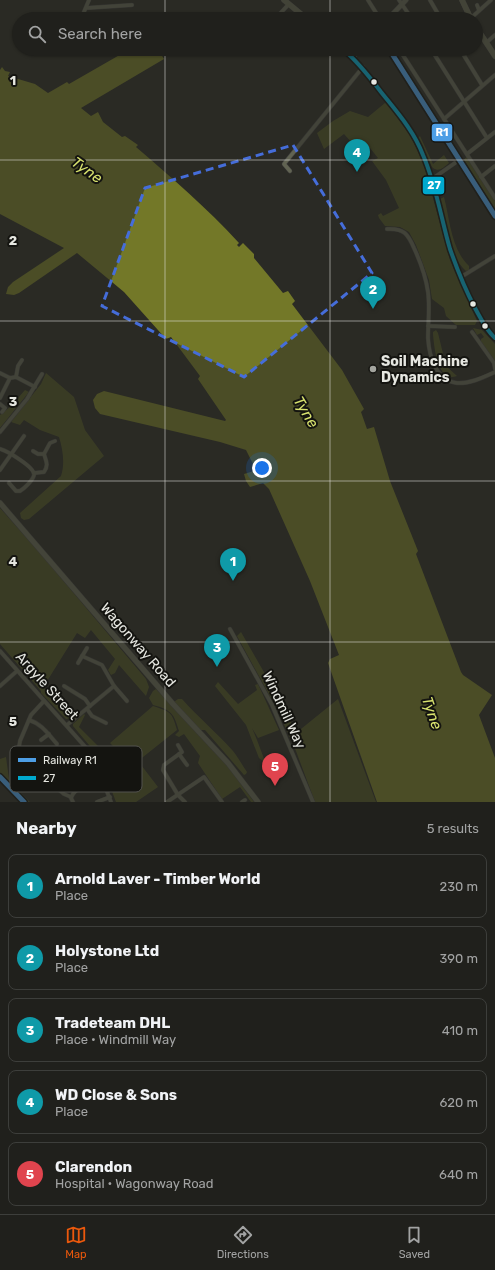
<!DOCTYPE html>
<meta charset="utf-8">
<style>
body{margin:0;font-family:Rubik,sans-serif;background:#282825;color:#f1f3f6}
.you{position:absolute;left:262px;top:468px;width:14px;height:14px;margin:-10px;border:3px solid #fff;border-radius:50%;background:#1a73e8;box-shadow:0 0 0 6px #1a73e833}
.badge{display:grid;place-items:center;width:26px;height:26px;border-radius:50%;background:#ea580c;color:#fff;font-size:13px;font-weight:700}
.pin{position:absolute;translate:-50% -33px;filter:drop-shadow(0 1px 2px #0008)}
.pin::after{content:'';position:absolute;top:21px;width:14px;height:12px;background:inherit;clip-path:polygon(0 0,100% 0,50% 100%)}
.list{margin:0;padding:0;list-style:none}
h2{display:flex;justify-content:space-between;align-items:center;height:52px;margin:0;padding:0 16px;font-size:17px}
h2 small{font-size:13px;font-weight:400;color:#a2a3a3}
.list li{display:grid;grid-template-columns:26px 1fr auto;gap:12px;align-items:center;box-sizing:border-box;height:64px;margin:0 8px 8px;padding:0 8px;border:1px solid #3d3e3b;border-radius:8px}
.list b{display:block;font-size:15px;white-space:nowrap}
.list p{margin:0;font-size:13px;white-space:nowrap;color:#a2a3a3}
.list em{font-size:13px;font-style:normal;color:#a2a3a3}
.icon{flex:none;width:22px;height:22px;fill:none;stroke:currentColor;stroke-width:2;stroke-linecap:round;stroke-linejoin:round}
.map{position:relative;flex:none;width:495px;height:802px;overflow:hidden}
.search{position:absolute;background:#20201c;box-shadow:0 1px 3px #0004;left:12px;right:12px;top:12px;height:44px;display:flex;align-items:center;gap:10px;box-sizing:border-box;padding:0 14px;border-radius:22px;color:#a2a3a3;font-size:15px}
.sheet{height:412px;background:#20201c}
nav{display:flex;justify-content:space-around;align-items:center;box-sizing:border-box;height:56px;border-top:1px solid #3d3e3b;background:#20201c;font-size:11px;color:#a2a3a3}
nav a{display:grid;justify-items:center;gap:2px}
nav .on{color:#ea580c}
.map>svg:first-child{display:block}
.green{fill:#4d5125}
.water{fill:#737828}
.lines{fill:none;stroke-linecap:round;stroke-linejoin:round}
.minor-casing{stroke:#474744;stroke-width:4.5}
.tertiary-casing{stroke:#474744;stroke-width:5.5}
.secondary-casing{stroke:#474744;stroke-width:6}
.primary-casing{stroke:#474744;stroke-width:6}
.minor{stroke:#616352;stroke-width:3.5}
.tertiary{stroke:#616352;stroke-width:4.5}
.secondary{stroke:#636552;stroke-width:5}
.primary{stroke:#61624f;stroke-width:5.5}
.bus-1-casing{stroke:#141410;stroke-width:7}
.bus-1{stroke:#00a9ce;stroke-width:4}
.rail-1-casing{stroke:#141410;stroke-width:8}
.rail-1{stroke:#4d9ee5;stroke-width:5}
.marked{fill:none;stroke:#456dda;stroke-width:3;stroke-dasharray:8 5;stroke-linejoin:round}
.grid{fill:none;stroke:#e6e7e1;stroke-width:1;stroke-opacity:0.55}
.bus-dot{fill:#e6e7e1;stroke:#141410;stroke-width:1.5}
.poi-dot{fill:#a4a59f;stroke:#141410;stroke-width:1.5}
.labels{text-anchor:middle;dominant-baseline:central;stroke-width:4;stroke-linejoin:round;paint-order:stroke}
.poi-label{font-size:14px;font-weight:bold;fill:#e6e7e1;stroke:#141410;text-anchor:start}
.street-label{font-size:14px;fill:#e6e7e1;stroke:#141410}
.water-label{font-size:15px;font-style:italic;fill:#d8e26e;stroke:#141410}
.key{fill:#141410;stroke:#53534f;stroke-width:1}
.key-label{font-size:11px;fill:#e6e7e1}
.grid-label{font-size:13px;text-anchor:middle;font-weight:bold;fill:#e6e7e1;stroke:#141410;stroke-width:4;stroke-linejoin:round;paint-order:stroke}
.line-badge{stroke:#141410;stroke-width:1.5}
.badge-label{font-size:11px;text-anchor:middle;font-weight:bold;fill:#fff}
</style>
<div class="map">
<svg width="495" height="802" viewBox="0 0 495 802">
<rect width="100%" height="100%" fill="#2a2a25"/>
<g class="green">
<polygon points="385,103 388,104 411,137 424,165 450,260 477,321 475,325 456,325 446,316 444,308 432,299 429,280 416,245 409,232 400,227 385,226 379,218 378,215 381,213 383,216 399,208 386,180 372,161 378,158 370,148 361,153 344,134 324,149 317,133 333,121 350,111 368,117"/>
<path d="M 420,136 L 433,164 L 444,155 L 449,163 C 443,168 438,173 432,167 L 418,138 Z"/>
<polygon points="467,156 495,201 495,209 464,160"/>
<path d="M 444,197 C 450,220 451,249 469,266 L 469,270 L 466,271 C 449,257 445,220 440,199 Z"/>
<polygon points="473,328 482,330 495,344 495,361 481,342 481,339 484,337 481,333 477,335"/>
<path d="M 436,330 L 438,333 L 446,366 L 457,376 C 437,384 434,345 433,334 L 433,332 Z"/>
<path d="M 46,373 L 74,397 L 85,430 L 104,456 L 29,519 L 24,520 L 21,518 L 20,513 L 61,476 C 65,464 63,450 59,437 L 40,430 L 24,420 L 20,425 L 11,422 L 41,384 Z"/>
<polygon points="25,390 29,392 0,428 0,415 10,407"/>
<polygon points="0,508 39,552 146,679 149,687 146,696 119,665 115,673 111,675 108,670 115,659 91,630 85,638 77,633 44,686 50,698 65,712 75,715 71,718 66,719 41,693 41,691 0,644"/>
<polygon points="241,632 284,707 296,733 338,699 376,802 315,802 296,751 278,711 237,636"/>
<polygon points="218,682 238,704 257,690 255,685 258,684 279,730 258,738 252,728 257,740 266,764 259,758 246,725 215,686"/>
<path d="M 156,689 L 197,733 L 222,758 L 254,802 L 251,802 L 240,787 L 222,799 L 198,763 L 200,756 L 184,734 L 179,737 L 175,735 L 179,731 C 174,714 172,710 153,705 L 149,698 L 153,691 Z"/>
<path d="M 178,699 L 182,699 C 198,717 217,733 233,751 C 238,757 242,765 247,772 L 246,774 L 244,775 L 205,730 L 200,730 L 174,702 Z"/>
<path d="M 153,706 C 171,712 172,712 177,730 L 138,761 L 158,787 L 136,802 L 116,802 L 102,765 L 119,752 L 110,743 Z"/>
<polygon points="84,714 85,715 79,727 104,752 104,755 100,758 73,726 73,724"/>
<polygon points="6,757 9,779 15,787 30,802 27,802 0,774 0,759"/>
</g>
<path class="water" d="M 130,49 L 158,49 L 164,59 L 81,108 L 91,116 L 98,112 L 103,122 L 122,137 L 125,136 L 138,145 L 136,147 C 172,178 207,208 239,243 L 237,245 L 239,247 L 243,243 L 254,254 L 254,258 L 283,293 L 288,291 L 295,301 L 292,304 L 342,370 L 364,409 L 361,412 L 367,429 L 374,427 L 390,481 L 418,551 L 416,554 L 461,672 L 463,675 L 492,695 L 479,715 L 495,758 L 495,802 L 377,802 L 328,663 L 330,659 L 339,655 L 310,581 L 269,489 L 263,483 L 250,487 L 246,481 L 244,474 L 254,471 L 255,468 L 246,450 L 220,442 L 100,414 L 95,408 L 93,400 L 97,394 L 104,391 L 225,421 L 226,420 L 198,379 L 200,376 L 171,337 L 166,339 L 124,292 L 77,253 L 19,293 L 14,295 L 6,294 L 8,287 L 13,282 L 64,248 L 0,214 L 0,70 L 2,67 L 5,71 L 10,72 L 8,76 L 35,84 L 48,93 L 67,82 L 69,84 Z"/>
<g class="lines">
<g class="minor-casing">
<g id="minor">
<polyline points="368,0 380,19"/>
<polyline points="399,0 412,19"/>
<polyline points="430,0 441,19"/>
<polyline points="477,5 479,10"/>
<polyline points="86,8 132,5"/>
<polyline points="471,18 491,0"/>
<polyline points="81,19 89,0"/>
<polyline points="275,19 289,4"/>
<polyline points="486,43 495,35"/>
<polyline points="399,49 495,198"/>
<polyline points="431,49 487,138"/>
<polyline points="460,49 482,85"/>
<polyline points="248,51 250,49"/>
<polyline points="444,119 495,75"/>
<polyline points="467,154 495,132"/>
<polyline points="290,171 284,164 363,67"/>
<polyline points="481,177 495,166"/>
<polyline points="432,179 455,163"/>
<path d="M 387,229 C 404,228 408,234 414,248 C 420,261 426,278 428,292 C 430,307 428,323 428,338 C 429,356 436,381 457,383 C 470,384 484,377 495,372"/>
<polyline points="461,277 495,256"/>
<polyline points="428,326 455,327"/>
<polyline points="472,332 494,363 495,369"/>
<polyline points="0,373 10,378"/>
<polyline points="16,377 18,366 22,360"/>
<polyline points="0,398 10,378 16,377 35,387"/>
<polyline points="0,404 5,408 2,412"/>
<polyline points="0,432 27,399 42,374"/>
<path d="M 0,449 C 7,451 35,467 34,475 C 33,480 25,488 20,491 L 16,491 L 9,483"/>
<polyline points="33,451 38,454 44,454 50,443 55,441"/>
<polyline points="0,470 24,436"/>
<path d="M 34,473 L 44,472 C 49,465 46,461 44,454"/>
<polyline points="230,629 272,705 313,802"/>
<polyline points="0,651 88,750 94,758 111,802"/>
<polyline points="82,656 102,665 114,686 127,701"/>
<polyline points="78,663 87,648"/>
<polyline points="0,686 17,671"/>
<polyline points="64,686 85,699 90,706"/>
<polyline points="87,709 92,716 106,723"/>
<path d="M 29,720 C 42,724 48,734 57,744"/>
<polyline points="67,725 114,686"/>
<polyline points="41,740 49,734"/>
<polyline points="178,745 182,752 164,765 163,770 178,795 185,802"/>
<polyline points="179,754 187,765"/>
<path d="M 21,760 C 30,758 38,750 47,755 L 62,774"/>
<polyline points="70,761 77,768"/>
<polyline points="56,779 73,764"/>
<polyline points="39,787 21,768 19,747 20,741 31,715 44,701"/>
<polyline points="58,789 64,794 71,797"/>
<path d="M 73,802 L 71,798 C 73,791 79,788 85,786"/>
<polyline points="97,802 110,797"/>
<polyline points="167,802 204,777 222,802"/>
<polyline points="242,802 245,800"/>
</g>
</g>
<g class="tertiary-casing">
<g id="tertiary">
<polyline points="388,19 406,0"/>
<polyline points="353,57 360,49"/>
</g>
</g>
<g class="secondary-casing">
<polyline id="secondary" points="0,503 173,704 228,763 258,802"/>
</g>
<g class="primary-casing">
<g id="primary">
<polyline points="284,0 307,19"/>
<polyline points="462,0 471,19"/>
<polyline points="476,27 495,56"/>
<path d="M 343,49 C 358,62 369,76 381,92 C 397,112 414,131 423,155 C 436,185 441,218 450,249 C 457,269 465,289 475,308 C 481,319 486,330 495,338"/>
</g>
</g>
<use href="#minor" class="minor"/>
<use href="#tertiary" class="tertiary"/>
<use href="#secondary" class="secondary"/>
<use href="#primary" class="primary"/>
<g class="bus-1-casing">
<path id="bus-1" d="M 343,49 C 358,62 369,76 381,92 C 397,112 414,131 423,155 C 436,185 441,218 450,249 C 457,269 465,289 475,308 C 481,319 486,330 495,338"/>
</g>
<use href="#bus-1" class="bus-1"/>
<g class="rail-1-casing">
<g id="rail-1">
<polyline points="389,49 495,216"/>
<polyline points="0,777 24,802"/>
</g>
</g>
<use href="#rail-1" class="rail-1"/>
</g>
<path d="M0 0H495V802H0ZM 293,145 L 372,273 L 244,377 L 102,306 L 145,188 Z" fill="#2a2a25" fill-opacity=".55" fill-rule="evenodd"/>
<path class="marked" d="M 293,145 L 372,273 L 244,377 L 102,306 L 145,188 Z"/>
<path class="grid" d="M 165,0 L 165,19M 330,0 L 330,19M 165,49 L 165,802M 330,49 L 330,802M 0,160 L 495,160M 0,321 L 495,321M 0,481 L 495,481M 0,642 L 495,642"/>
<g class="bus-dot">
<circle cx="374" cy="82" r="3.5"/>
<circle cx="473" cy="304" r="3.5"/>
<circle cx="485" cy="326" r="3.5"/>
</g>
<circle class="poi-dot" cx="373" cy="369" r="4"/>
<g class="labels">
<g class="poi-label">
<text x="381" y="361">Soil Machine<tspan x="381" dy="16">Dynamics</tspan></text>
</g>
<g class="street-label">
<text transform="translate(138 645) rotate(49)">Wagonway Road</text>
<text transform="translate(47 686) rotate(48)">Argyle Street</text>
<text transform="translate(284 710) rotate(65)">Windmill Way</text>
</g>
<g class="water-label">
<text transform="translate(87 170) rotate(35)">Tyne</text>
<text transform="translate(306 412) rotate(59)">Tyne</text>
<text transform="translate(432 713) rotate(71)">Tyne</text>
</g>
</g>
<rect x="10" y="746" width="132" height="46" rx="6" class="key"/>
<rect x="18" y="758" width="18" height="4" fill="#4d9ee5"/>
<rect x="18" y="776" width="18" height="4" fill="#00a9ce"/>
<g class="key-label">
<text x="43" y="764">Railway R1</text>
<text x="43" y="782">27</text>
</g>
<g class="grid-label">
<text x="13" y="85">1</text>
<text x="13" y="245">2</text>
<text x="13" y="406">3</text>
<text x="13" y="566">4</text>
<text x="13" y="726">5</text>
</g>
<g class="line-badge">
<rect x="431" y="123" width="22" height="19" rx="4" fill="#4d9ee5"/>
<rect x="422" y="176" width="23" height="19" rx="4" fill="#00a9ce"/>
</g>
<g class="badge-label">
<text x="442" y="136">R1</text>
<text x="434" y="189">27</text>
</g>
</svg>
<div class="you"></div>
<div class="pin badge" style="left:233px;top:581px;background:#0f9aa8">1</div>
<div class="pin badge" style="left:373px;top:309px;background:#0f9aa8">2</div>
<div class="pin badge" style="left:217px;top:667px;background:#0f9aa8">3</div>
<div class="pin badge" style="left:357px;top:172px;background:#0f9aa8">4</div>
<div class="pin badge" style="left:275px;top:786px;background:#e0444e">5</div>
<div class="search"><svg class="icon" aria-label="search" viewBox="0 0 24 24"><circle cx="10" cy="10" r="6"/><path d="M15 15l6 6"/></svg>Search here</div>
</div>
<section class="sheet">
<h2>Nearby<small>5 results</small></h2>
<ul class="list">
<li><span class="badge" style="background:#0f9aa8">1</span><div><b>Arnold Laver - Timber World</b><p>Place</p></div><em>230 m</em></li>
<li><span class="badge" style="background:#0f9aa8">2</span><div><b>Holystone Ltd</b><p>Place</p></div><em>390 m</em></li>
<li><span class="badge" style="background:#0f9aa8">3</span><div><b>Tradeteam DHL</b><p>Place · Windmill Way</p></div><em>410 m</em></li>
<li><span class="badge" style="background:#0f9aa8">4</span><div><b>WD Close &amp; Sons</b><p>Place</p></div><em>620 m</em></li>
<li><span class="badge" style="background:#e0444e">5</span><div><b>Clarendon</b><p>Hospital · Wagonway Road</p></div><em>640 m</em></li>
</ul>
</section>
<nav>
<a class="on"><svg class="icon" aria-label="map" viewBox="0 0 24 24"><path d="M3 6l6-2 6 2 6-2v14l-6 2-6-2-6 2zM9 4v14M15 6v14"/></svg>Map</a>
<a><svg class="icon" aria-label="directions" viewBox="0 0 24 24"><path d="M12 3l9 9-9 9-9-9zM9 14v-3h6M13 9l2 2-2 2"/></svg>Directions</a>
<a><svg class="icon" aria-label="saved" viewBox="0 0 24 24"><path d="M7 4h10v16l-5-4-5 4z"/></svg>Saved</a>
</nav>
